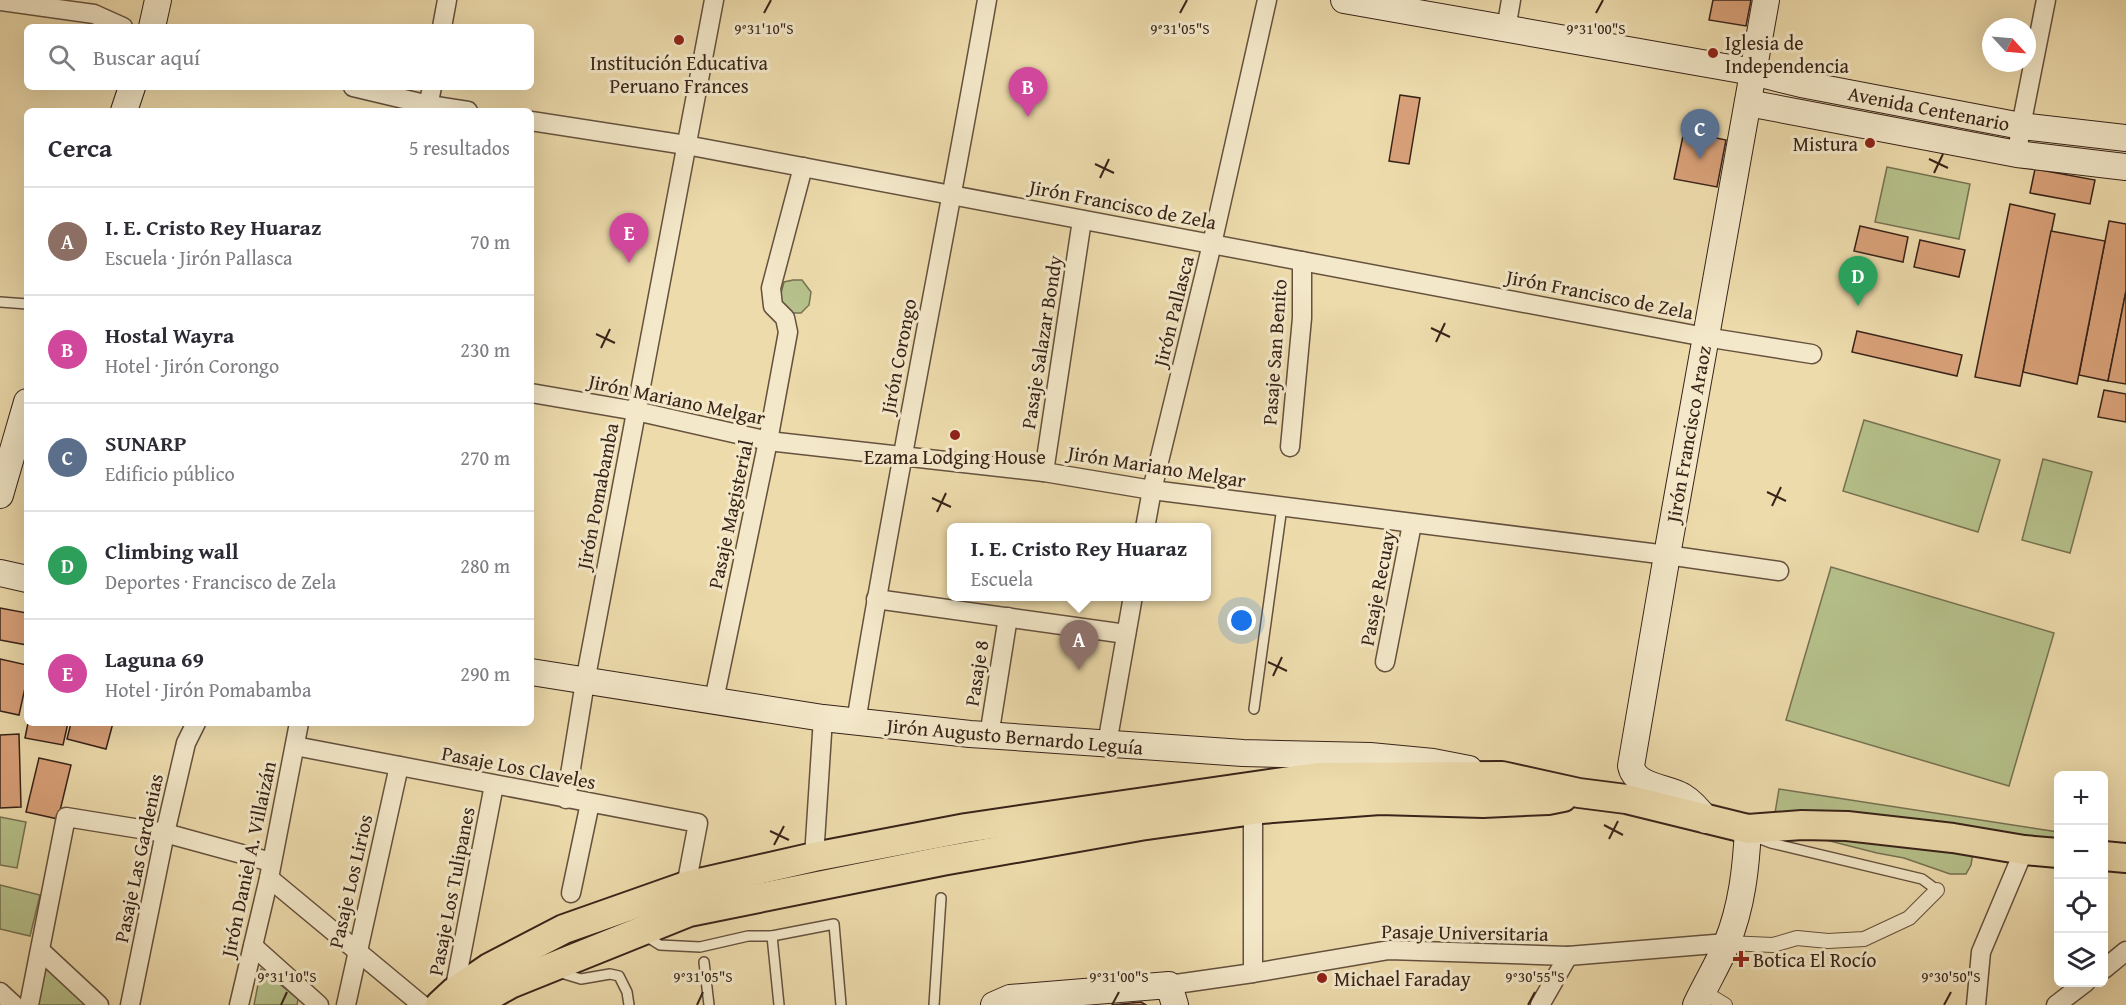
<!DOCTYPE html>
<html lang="es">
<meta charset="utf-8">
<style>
body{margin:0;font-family:"Gentium Book Plus",serif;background:#f7f7f7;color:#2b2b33}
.controls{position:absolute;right:18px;bottom:18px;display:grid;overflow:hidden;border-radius:9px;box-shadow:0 6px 24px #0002}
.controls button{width:54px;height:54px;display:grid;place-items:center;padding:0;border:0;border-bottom:2px solid #e1e1e2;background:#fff;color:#2b2b33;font:30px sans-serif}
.compass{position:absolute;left:1982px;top:18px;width:54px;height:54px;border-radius:50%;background:#fff;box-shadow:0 6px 24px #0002;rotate:116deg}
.you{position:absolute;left:1242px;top:621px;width:21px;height:21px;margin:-15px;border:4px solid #fff;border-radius:50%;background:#1a73e8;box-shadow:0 0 0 9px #1a73e833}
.badge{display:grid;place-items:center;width:39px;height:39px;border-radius:50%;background:#111827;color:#fff;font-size:20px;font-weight:700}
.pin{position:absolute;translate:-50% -50px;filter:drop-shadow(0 2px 3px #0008)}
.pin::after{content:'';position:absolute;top:32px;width:21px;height:18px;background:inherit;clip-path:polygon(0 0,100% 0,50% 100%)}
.popup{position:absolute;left:947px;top:523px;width:264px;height:78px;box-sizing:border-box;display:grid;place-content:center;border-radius:9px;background:#fff;filter:drop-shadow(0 2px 4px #0005);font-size:20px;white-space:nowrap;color:#7c7c81}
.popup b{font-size:22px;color:#2b2b33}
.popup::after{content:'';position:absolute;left:50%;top:100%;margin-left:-12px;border:12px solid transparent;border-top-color:#fff}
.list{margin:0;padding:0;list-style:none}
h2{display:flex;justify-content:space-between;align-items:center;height:78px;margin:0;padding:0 24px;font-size:26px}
h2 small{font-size:20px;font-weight:400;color:#7c7c81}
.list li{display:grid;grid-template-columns:39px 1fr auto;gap:18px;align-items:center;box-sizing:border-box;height:108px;padding:0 24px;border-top:2px solid #e1e1e2}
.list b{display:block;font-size:22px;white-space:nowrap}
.list p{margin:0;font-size:20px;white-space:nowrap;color:#7c7c81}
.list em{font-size:20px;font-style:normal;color:#7c7c81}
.icon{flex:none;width:33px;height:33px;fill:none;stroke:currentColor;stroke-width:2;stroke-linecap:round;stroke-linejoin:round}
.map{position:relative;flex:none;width:2126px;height:1005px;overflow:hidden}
.search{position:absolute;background:#fff;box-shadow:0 6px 24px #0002;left:24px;top:24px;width:510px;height:66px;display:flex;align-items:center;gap:15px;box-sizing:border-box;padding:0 21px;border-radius:9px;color:#7c7c81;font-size:22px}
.panel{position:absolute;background:#fff;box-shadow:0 6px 24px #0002;left:24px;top:108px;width:510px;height:618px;border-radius:9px}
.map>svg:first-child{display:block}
.green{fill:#b6c18b;stroke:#777252;stroke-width:1.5}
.building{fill:#d9a179;stroke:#382319;stroke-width:1.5}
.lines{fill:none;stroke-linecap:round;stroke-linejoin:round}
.service-casing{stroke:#65513e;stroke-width:12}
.pedestrian-casing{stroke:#65513e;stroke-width:16}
.minor-casing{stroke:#65513e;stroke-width:21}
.secondary-casing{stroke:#382319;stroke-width:28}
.primary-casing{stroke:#382319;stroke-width:32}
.service{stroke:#f3e8c9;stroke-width:9}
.pedestrian{stroke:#f3e8c9;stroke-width:14}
.minor{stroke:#f3e8c9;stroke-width:18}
.secondary{stroke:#f3e8c9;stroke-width:26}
.primary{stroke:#eddbac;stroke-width:28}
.ticks{fill:none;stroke:#382319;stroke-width:2}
.poi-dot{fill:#8f2418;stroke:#f3e8c9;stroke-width:2}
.labels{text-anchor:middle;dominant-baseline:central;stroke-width:6;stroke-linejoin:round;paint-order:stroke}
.poi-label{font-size:20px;fill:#382319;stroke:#f3e8c9;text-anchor:start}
.street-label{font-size:20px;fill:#382319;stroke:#f3e8c9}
.ticks-label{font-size:15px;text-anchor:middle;fill:#382319;stroke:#f3e8c9;stroke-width:6;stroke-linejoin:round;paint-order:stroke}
</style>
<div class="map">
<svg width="2126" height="1005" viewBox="0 0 2126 1005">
<rect width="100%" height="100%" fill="#eddbac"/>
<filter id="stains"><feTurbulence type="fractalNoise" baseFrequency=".00333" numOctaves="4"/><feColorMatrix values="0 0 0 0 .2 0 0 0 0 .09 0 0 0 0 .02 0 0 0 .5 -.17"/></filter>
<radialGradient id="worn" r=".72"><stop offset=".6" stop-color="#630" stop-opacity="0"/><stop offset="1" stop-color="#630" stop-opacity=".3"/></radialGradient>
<g class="green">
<polygon points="1887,167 1970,184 1959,239 1875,222"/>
<polygon points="793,280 802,280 811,292 809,305 801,313 791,313 778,305 784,282"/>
<polygon points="1864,420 2000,460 1978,532 1843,491"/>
<polygon points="2043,459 2092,472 2070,553 2022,540"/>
<polygon points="1831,567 2054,633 2009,786 1786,720"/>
<polygon points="1779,789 2058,832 2058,841 1809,812 1775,813"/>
<polygon points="0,817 26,822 17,868 0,865"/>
<polygon points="1784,833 1973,852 1971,865 1966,874 1950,874 1904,858 1877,853 1826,840 1790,837"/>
<polygon points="0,885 40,895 30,936 0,929"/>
<polygon points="46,962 94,1005 34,1005"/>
<polygon points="261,969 298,999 297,1005 254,1005"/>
</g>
<g class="building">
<polygon points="1713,0 1751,0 1746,26 1709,20"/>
<polygon points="1400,95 1420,98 1409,164 1389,161"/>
<polygon points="1684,131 1726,140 1717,187 1674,179"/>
<polygon points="2035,169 2095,180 2090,204 2030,193"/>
<polygon points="2010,204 2055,214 2020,386 1975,377"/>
<polygon points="2109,221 2126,224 2126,291 2108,381 2079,375"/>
<polygon points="1860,226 1908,237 1903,262 1854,251"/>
<polygon points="2051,231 2105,241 2077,384 2023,372"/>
<polygon points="1920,240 1965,250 1959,277 1914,267"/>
<polygon points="2126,291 2126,384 2108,381"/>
<polygon points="1857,331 1962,355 1957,376 1852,352"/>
<polygon points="2104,390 2126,394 2126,422 2098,417"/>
<polygon points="0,608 27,613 27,645 0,640"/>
<polygon points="0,659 27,665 27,679 19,715 0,711"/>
<polygon points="28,723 68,723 63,745 25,738"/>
<polygon points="71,723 113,723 106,749 67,739"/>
<polygon points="19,734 21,807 0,808 0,735"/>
<polygon points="39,758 71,765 58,819 26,812"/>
<polygon points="1141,1002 1146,1005 1112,1005"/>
</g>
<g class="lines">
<g class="service-casing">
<g id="service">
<polyline points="0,302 27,304"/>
<polyline points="1254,709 1282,507"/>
<polyline points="1755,837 1771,843 1922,879 1937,890"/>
<polyline points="644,935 660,945 700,947 748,936 772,936 834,924 841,1005"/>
<polyline points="772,936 779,1005"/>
<polyline points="704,962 709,1005"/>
<polyline points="558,972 581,979 610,974 619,976 627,992 629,1005"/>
<polyline points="934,1005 941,898"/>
</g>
</g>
<g class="pedestrian-casing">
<g id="pedestrian">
<polyline points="1727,943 1773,945 1797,938 1828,941 1864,939 1909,918 1937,890"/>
<polyline points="1702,991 1725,1005"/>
</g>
</g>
<g class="minor-casing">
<g id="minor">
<polyline points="0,1 94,14 123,27"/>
<polyline points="442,27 447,0"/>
<polyline points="1506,29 1511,0"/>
<polyline points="353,87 429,105 468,111"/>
<polyline points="427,111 432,87"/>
<polyline points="531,121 686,145 1705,337 1812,354"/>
<polyline points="2017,154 2021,126 2046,0"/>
<polyline points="531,393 636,411 768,441 1044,472 1152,490 1667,555 1779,571"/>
<polyline points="1290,447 1302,318 1302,261"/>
<polyline points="1044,472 1082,220"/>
<polyline points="1145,528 1152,490 1212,244 1267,0"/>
<polyline points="876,599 1126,634"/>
<polyline points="1385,662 1412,524"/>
<polyline points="714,700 768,441 788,332 785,318 773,306 771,288 803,167"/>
<path d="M 856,722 C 895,480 945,241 987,0"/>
<polyline points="989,736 1008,617"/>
<polyline points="1107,744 1133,596"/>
<polyline points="295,746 698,823 686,886"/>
<polyline points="566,799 585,682 714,0"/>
<polyline points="814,857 823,718"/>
<polyline points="269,878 422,1005"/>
<polyline points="571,893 590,803"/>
<polyline points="253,946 319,1005"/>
<polyline points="41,951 99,1005"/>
<polyline points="2104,969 2126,951"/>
<polyline points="1253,973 1253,810"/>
<polyline points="1169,985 1253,973 1389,950 1568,956 1727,943"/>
<polyline points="0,992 14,1005"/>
<polyline points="456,995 454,992 494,785"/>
<polyline points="29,1005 66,817 165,833 271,862"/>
<polyline points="130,1005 165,833 186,743 196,723"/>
<polyline points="239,1005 269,878 299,723"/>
<polyline points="346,1005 399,766"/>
<polyline points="1540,1005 1568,956"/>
<polyline points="1976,1005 1981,952 2024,850"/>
<polyline points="2056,1005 2086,982"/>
</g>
</g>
<g class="secondary-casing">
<g id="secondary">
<polyline points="1344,0 1753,72 1801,84 2021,126 2126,138"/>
<polyline points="152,27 158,0"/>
<polyline points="1748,103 2017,154 2126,167"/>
<polyline points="124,111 132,87"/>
<polyline points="0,495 27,402"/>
<polyline points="0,573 27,579"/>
<polyline points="531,672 823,718 970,734 1243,753 1370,756 1433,762 1469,769"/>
<path d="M 1706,820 C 1699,810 1692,802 1682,796 C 1666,787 1635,787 1631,766 L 1667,555 L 1766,0"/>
<polyline points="994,1005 1010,998 1169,985 1175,1005"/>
<path d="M 1696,1005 C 1706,984 1718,964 1727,943 C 1742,906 1746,868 1748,829"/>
</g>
</g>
<g class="primary-casing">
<g id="primary">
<polyline points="2104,856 2126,858"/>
<polyline points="440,1005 454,992 489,968 564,929 686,886 814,857 966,828 1318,777 1502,776 1579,793 1626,799 1748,829 1802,825 1847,826 1953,838 2024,850 2058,853"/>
<polyline points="473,1005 510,984 689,912 942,861 1140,826 1261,809 1380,800 1483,803 1548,800 1563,797"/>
</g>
</g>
<use href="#service" class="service"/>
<use href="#pedestrian" class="pedestrian"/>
<use href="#minor" class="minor"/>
<use href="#secondary" class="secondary"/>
<use href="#primary" class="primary"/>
</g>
<path class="ticks" d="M 764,13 L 771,0M 1180,13 L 1187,0M 1596,13 L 1603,0M 1929,159 L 1948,168M 1095,164 L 1114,173M 1934,173 L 1943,154M 1100,178 L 1109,159M 1431,328 L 1450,337M 596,334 L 615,343M 1436,342 L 1445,323M 601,348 L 610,329M 1767,492 L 1786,501M 932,498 L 951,507M 1772,506 L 1781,487M 937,512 L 946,493M 1268,662 L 1287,671M 1273,676 L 1282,657M 1604,825 L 1623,835M 770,831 L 789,840M 1609,839 L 1618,821M 774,845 L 784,826M 281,1005 L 287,992M 697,1005 L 703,992M 1112,1005 L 1119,992M 1528,1005 L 1535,992M 1944,1005 L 1951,992"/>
<g class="poi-dot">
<circle cx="679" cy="40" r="6"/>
<circle cx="1713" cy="53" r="6"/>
<circle cx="1870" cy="143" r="6"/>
<circle cx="955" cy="435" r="6"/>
<path d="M1738 950h6v6h6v6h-6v6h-6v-6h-6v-6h6z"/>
<circle cx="1322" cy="978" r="6"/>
</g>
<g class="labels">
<g class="poi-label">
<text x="1725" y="42">Iglesia de<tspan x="1725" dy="23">Independencia</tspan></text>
<text x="679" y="62" text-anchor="middle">Institución Educativa<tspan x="679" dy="23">Peruano Frances</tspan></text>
<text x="1858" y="143" text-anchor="end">Mistura</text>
<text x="955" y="456" text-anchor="middle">Ezama Lodging House</text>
<text x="1753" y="959">Botica El Rocío</text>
<text x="1334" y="978">Michael Faraday</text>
</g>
<g class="street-label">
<text transform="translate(1929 108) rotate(11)">Avenida Centenario</text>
<text transform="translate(1123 204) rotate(11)">Jirón Francisco de Zela</text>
<text transform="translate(1600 294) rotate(11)">Jirón Francisco de Zela</text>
<text transform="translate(1173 311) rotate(-76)">Jirón Pallasca</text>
<text transform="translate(1041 342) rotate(-81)">Pasaje Salazar Bondy</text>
<text transform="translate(1274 352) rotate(-86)">Pasaje San Benito</text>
<text transform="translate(898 356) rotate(-79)">Jirón Corongo</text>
<text transform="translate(677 399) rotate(12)">Jirón Mariano Melgar</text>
<text transform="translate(1688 434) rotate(-80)">Jirón Francisco Araoz</text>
<text transform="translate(1157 466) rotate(9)">Jirón Mariano Melgar</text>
<text transform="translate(597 496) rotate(-79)">Jirón Pomabamba</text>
<text transform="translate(730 514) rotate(-78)">Pasaje Magisterial</text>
<text transform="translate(1377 588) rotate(-79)">Pasaje Recuay</text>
<text transform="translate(976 673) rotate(-81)">Pasaje 8</text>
<text transform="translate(1015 736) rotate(5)">Jirón Augusto Bernardo Leguía</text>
<text transform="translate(519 767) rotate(11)">Pasaje Los Claveles</text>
<text transform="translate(138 858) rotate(-78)">Pasaje Las Gardenias</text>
<text transform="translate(248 859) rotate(-78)">Jirón Daniel A. Villaizán</text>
<text transform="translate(350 881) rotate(-77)">Pasaje Los Lirios</text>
<text transform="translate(451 891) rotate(-79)">Pasaje Los Tulipanes</text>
<text transform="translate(1465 932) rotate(1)">Pasaje Universitaria</text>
</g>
</g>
<g class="ticks-label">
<text x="764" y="34">9°31'10"S</text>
<text x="1180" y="34">9°31'05"S</text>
<text x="1596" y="34">9°31'00"S</text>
<text x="287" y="982">9°31'10"S</text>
<text x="703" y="982">9°31'05"S</text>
<text x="1119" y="982">9°31'00"S</text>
<text x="1535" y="982">9°30'55"S</text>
<text x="1951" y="982">9°30'50"S</text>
</g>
<rect width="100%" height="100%" filter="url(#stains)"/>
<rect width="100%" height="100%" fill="url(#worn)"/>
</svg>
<div class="controls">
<button>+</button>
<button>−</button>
<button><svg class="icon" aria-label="locate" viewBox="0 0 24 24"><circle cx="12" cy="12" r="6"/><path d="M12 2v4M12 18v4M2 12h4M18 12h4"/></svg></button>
<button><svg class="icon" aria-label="layers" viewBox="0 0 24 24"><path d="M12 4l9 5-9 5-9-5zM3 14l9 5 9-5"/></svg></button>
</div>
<svg class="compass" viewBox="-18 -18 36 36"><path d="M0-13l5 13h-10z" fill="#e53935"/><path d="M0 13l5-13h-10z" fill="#7c7c81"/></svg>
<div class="you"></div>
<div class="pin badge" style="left:1079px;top:670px;background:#8d6e63">A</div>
<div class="popup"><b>I. E. Cristo Rey Huaraz</b>Escuela</div>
<div class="pin badge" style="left:1028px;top:117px;background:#d1479c">B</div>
<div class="pin badge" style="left:1700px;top:159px;background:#5c6f8a">C</div>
<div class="pin badge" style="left:1858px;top:306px;background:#2e9e5b">D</div>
<div class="pin badge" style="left:629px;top:263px;background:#d1479c">E</div>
<div class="search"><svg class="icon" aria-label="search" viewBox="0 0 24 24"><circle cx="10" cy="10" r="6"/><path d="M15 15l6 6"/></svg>Buscar aquí</div>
<section class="panel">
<h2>Cerca<small>5 resultados</small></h2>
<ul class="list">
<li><span class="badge" style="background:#8d6e63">A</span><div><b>I. E. Cristo Rey Huaraz</b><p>Escuela · Jirón Pallasca</p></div><em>70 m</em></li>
<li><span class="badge" style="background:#d1479c">B</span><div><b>Hostal Wayra</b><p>Hotel · Jirón Corongo</p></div><em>230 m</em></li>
<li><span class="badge" style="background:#5c6f8a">C</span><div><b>SUNARP</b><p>Edificio público</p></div><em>270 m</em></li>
<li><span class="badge" style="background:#2e9e5b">D</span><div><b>Climbing wall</b><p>Deportes · Francisco de Zela</p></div><em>280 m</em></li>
<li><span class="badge" style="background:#d1479c">E</span><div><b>Laguna 69</b><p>Hotel · Jirón Pomabamba</p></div><em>290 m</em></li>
</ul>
</section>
</div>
